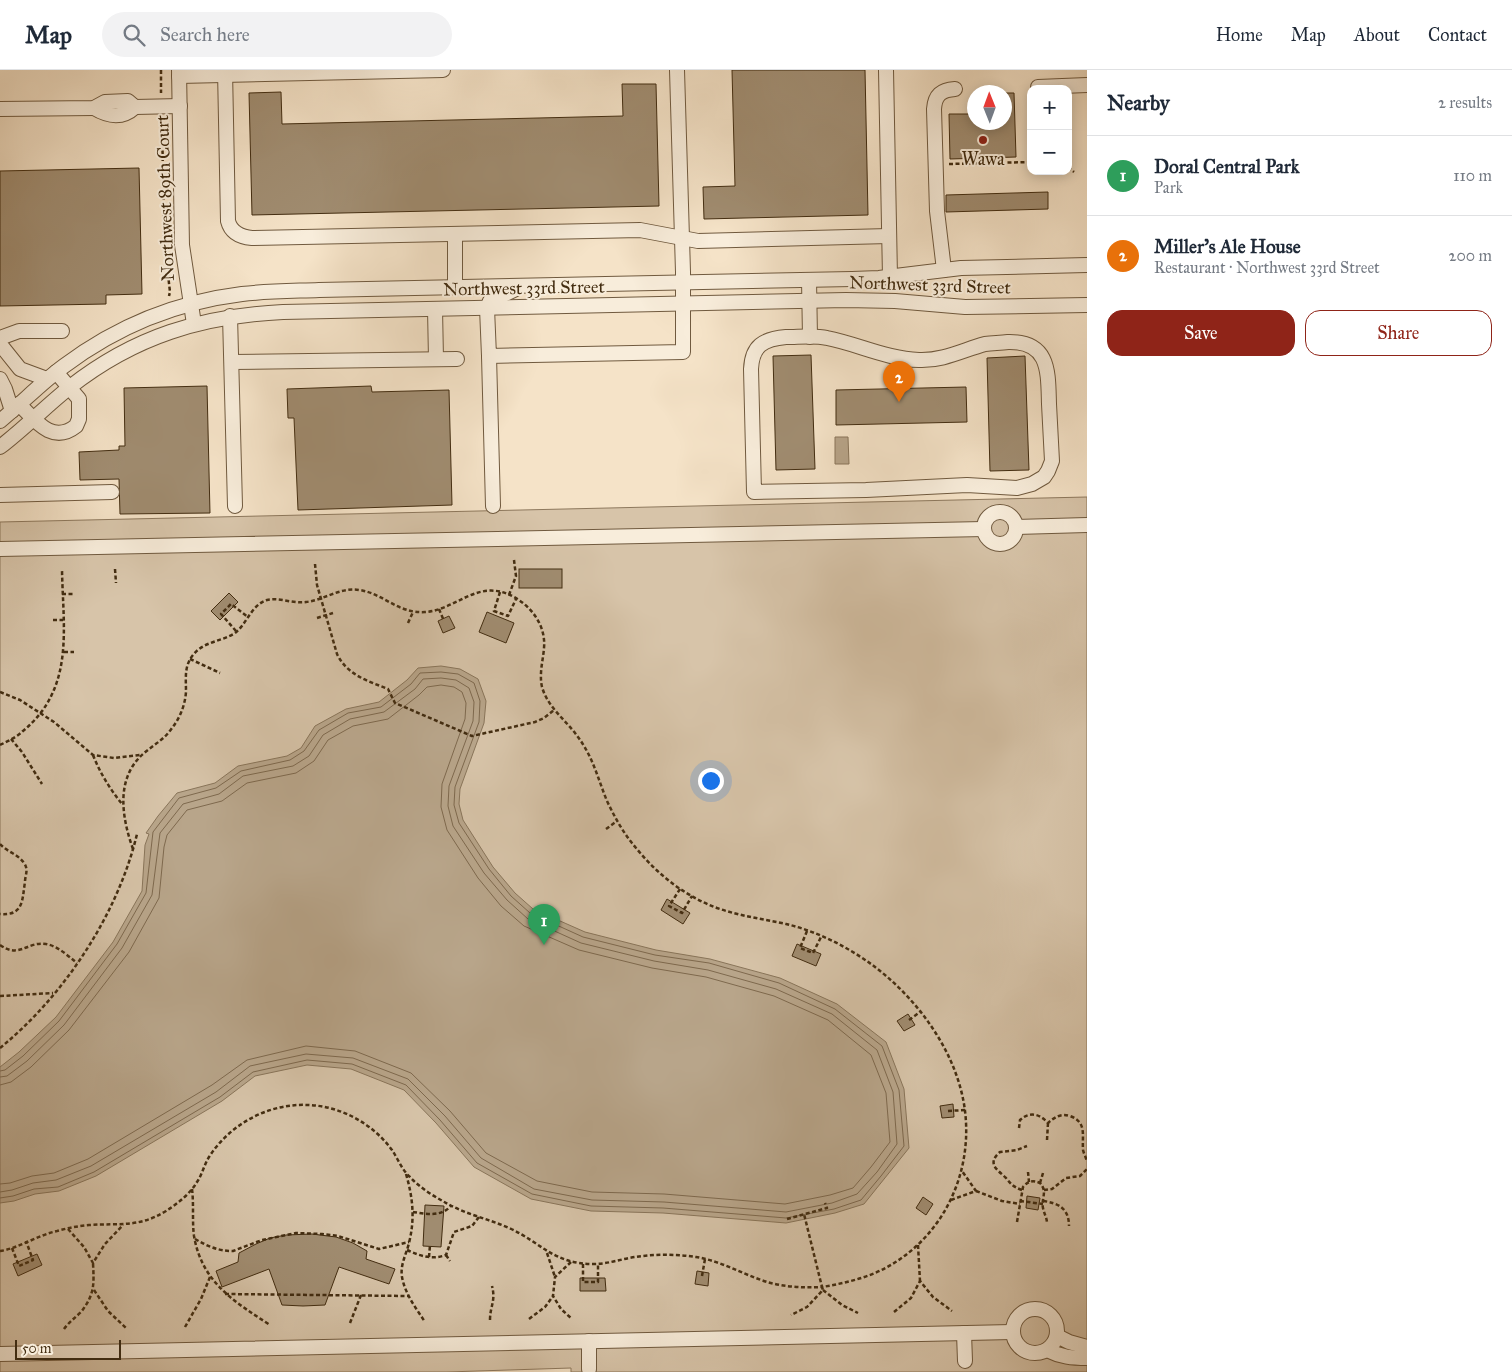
<!DOCTYPE html>
<meta charset="utf-8">
<style>
body{margin:0;font-family:"IM FELL Great Primer",serif;background:#f2f2f3;color:#1f2937}
.controls{position:absolute;right:15px;top:15px;display:grid;overflow:hidden;border-radius:10px;box-shadow:0 2px 12px #0003}
.controls button{width:45px;height:45px;display:grid;place-items:center;padding:0;border:0;border-bottom:1px solid #e0e1e3;background:#fff;color:#1f2937;font:25px sans-serif}
.compass{position:absolute;left:967px;top:15px;width:45px;height:45px;border-radius:50%;background:#fff;box-shadow:0 2px 12px #0003;rotate:359deg}
.scale{position:absolute;left:15px;bottom:12px;width:106px;box-sizing:border-box;padding-left:5px;border:2px solid #432d11;border-top:0;font-size:14px;line-height:18px;white-space:nowrap;color:#432d11;-webkit-text-stroke:4px #f8eddb;paint-order:stroke}
.you{position:absolute;left:710px;top:710px;width:18px;height:18px;margin:-12px;border:4px solid #fff;border-radius:50%;background:#1a73e8;box-shadow:0 0 0 8px #1a73e833}
.badge{display:grid;place-items:center;width:32px;height:32px;border-radius:50%;background:#8f2418;color:#fff;font-size:16px;font-weight:700}
.pin{position:absolute;translate:-50% -41px;filter:drop-shadow(0 1px 2px #0008)}
.pin::after{content:'';position:absolute;top:26px;width:18px;height:15px;background:inherit;clip-path:polygon(0 0,100% 0,50% 100%)}
.list{margin:0;padding:0;list-style:none}
h2{display:flex;justify-content:space-between;align-items:center;height:65px;margin:0;padding:0 20px;font-size:21px}
h2 small{font-size:16px;font-weight:400;color:#747a83}
.list li{display:grid;grid-template-columns:32px 1fr auto;gap:15px;align-items:center;box-sizing:border-box;height:80px;padding:0 20px;border-top:1px solid #e0e1e3}
.list b{display:block;font-size:19px;white-space:nowrap}
.list p{margin:0;font-size:16px;white-space:nowrap;color:#747a83}
.list em{font-size:16px;font-style:normal;color:#747a83}
.actions{display:flex;gap:10px;padding:15px 20px}
.actions a{flex:1;padding:11px 0;border:1px solid #8f2418;border-radius:15px;text-align:center;font-size:18px;color:#8f2418}
.actions .main{background:#8f2418;color:#fff}
.icon{flex:none;width:28px;height:28px;fill:none;stroke:currentColor;stroke-width:2;stroke-linecap:round;stroke-linejoin:round}
.map{position:relative;flex:none;width:1087px;height:1302px;overflow:hidden}
header{display:flex;align-items:center;gap:30px;box-sizing:border-box;height:70px;padding:0 25px;background:#fff;border-bottom:1px solid #e0e1e3}
header strong{font-size:24px}
nav{display:flex;gap:28px;margin-inline-start:auto;font-size:18px}
.search{width:350px;height:45px;background:#f2f2f3;display:flex;align-items:center;gap:12px;box-sizing:border-box;padding:0 18px;border-radius:28px;color:#747a83;font-size:19px}
main{display:flex}
aside{flex:1;background:#fff}
.map>svg:first-child{display:block}
.green{fill:#d7c4a9;stroke:#8d785d}
.water{fill:#b8a58a;stroke:#89755a}
.lines{fill:none;stroke-linecap:round;stroke-linejoin:round}
.shore{stroke:#7e694e;stroke-width:1}
.building{fill:#a08c70;stroke:#432d11}
.minor-casing{stroke:#705a3f;stroke-width:16}
.path{stroke:#432d11;stroke-width:2.5;stroke-dasharray:4 2.5;stroke-linecap:butt}
.minor{stroke:#f8eddb;stroke-width:14}
.poi-dot{fill:#8f2418;stroke:#f8eddb;stroke-width:2}
.labels{text-anchor:middle;dominant-baseline:central;stroke-width:4;stroke-linejoin:round;paint-order:stroke}
.poi-label{font-size:18px;fill:#432d11;stroke:#f8eddb}
.street-label{font-size:18px;fill:#432d11;stroke:#f8eddb}
</style>
<header>
<strong>Map</strong>
<div class="search"><svg class="icon" aria-label="search" viewBox="0 0 24 24"><circle cx="10" cy="10" r="6"/><path d="M15 15l6 6"/></svg>Search here</div>
<nav><a>Home</a><a>Map</a><a>About</a><a>Contact</a></nav>
</header>
<main>
<div class="map">
<svg width="1087" height="1302" viewBox="0 0 1087 1302">
<rect width="100%" height="100%" fill="#f5e3c8"/>
<filter id="stains"><feTurbulence type="fractalNoise" baseFrequency=".004" numOctaves="4"/><feColorMatrix values="0 0 0 0 .2 0 0 0 0 .09 0 0 0 0 .02 0 0 0 .5 -.17"/></filter>
<radialGradient id="worn" r=".72"><stop offset=".6" stop-color="#630" stop-opacity="0"/><stop offset="1" stop-color="#630" stop-opacity=".3"/></radialGradient>
<polygon class="green" points="1087,427 1087,1302 571,1302 571,1298 447,1302 0,1302 0,452"/>
<g class="water">
<polygon points="835,367 848,367 849,394 835,394"/>
<polygon points="441,596 460,599 478,609 486,631 484,653 460,719 459,734 463,750 493,797 515,823 533,839 585,862 656,880 710,889 780,908 837,934 886,972 904,1019 909,1078 864,1134 835,1143 786,1153 663,1143 591,1141 531,1129 474,1097 436,1053 404,1020 351,999 307,995 255,1006 222,1031 96,1106 59,1121 35,1124 14,1131 0,1133 0,997 19,982 56,947 113,872 142,821 145,775 149,764 146,763 158,746 177,723 215,713 238,696 287,686 301,678 315,656 346,639 379,632 407,610 418,598"/>
</g>
<g class="lines">
<g class="shore">
<polyline points="0,1001 5,1000 23,986 59,951 117,874 146,823 153,762 179,728 216,718 241,701 290,690 304,681 319,660 348,643 381,637 411,614 420,603 441,602 458,604 474,613 480,631 479,652 455,717 454,735 459,753 489,799 511,826 530,843 583,867 655,885 709,893 779,913 835,939 882,976 899,1020 904,1076 881,1106 861,1130 834,1139 786,1148 663,1138 591,1136 532,1124 477,1093 440,1050 406,1015 352,994 307,990 253,1002 220,1027 94,1102 58,1117 34,1119 13,1126 0,1128"/>
<polyline points="0,1007 7,1006 27,991 64,955 122,878 152,825 160,763 183,734 219,724 243,706 293,696 309,686 323,665 350,649 384,642 415,619 423,609 441,608 456,610 469,618 474,632 473,651 449,716 448,736 453,756 484,803 507,830 528,849 581,873 654,891 708,900 776,919 832,944 877,980 893,1022 897,1074 877,1102 857,1124 832,1133 786,1142 664,1132 592,1130 534,1119 481,1088 445,1046 408,1009 353,988 306,984 250,996 216,1022 91,1096 56,1110 33,1113 12,1120 0,1122"/>
<polyline points="0,1015 11,1012 31,997 69,960 129,882 159,828 164,777 167,765 187,740 222,731 247,713 296,703 314,691 328,670 353,656 388,649 419,625 427,617 441,615 454,617 462,622 466,633 465,649 442,714 441,737 447,760 478,808 501,836 524,856 579,880 652,898 706,907 774,926 828,950 871,985 886,1023 890,1072 871,1097 853,1118 830,1125 785,1134 664,1124 592,1122 537,1111 486,1083 450,1041 411,1003 355,981 306,976 247,990 212,1015 88,1089 54,1103 32,1106 10,1113 0,1114"/>
</g>
</g>
<g class="building">
<polygon points="732,0 865,0 868,145 704,149 703,117 735,116"/>
<polygon points="622,14 656,14 659,136 252,145 249,23 281,22 282,54 623,46"/>
<polygon points="1004,23 1014,23 1016,87 950,89 949,44 974,44 974,52 1004,52"/>
<polygon points="139,98 142,224 106,225 106,234 0,236 0,101"/>
<polygon points="1048,122 1048,139 946,142 946,125"/>
<polygon points="811,285 815,399 776,400 773,286"/>
<polygon points="1025,286 1029,400 990,401 987,288"/>
<polygon points="207,316 210,443 120,444 119,409 80,410 79,382 119,380 119,376 125,376 124,318"/>
<polygon points="371,316 372,322 449,320 452,435 298,440 294,348 288,348 287,319"/>
<polygon points="966,317 967,352 836,355 836,320"/>
<rect x="519" y="499" width="43" height="19"/>
<polygon points="229,523 238,532 220,550 211,541"/>
<polygon points="487,542 514,553 506,573 479,562"/>
<polygon points="449,546 455,558 443,563 438,551"/>
<polygon points="667,829 690,843 683,854 661,840"/>
<polygon points="797,874 821,884 816,896 792,886"/>
<polygon points="908,944 915,955 904,961 897,951"/>
<polygon points="953,1034 954,1047 942,1048 940,1036"/>
<polygon points="1027,1126 1040,1128 1038,1140 1026,1138"/>
<polygon points="923,1127 933,1134 926,1145 916,1138"/>
<polygon points="425,1135 444,1136 441,1177 423,1176"/>
<polygon points="312,1164 336,1167 353,1173 367,1181 366,1189 395,1199 389,1214 339,1197 325,1235 303,1236 282,1235 269,1199 222,1217 216,1201 238,1192 239,1183 256,1174 270,1168 286,1165"/>
<polygon points="37,1184 42,1195 18,1206 13,1194"/>
<polygon points="697,1201 709,1203 708,1216 695,1214"/>
<polygon points="580,1208 605,1208 606,1221 580,1221"/>
</g>
<g class="lines">
<g class="minor-casing">
<g id="minor">
<polyline points="179,0 182,175 194,254"/>
<path d="M 225,0 L 228,151 C 231,163 241,167 252,168 L 640,160 L 698,171 L 889,166"/>
<polyline points="886,0 890,207"/>
<polyline points="179,6 443,0"/>
<polyline points="1038,17 1087,15"/>
<path d="M 94,38 C 109,47 122,49 135,37"/>
<polyline points="0,39 94,38 105,32 128,31 135,37 180,36"/>
<polyline points="455,164 455,217"/>
<path d="M 944,200 L 937,141 L 934,39 C 935,25 941,20 955,19"/>
<polyline points="809,210 810,267"/>
<polyline points="516,219 490,231 487,238 489,286 683,282 683,202 677,0"/>
<polyline points="435,239 436,289"/>
<polyline points="230,246 235,436"/>
<path d="M 786,267 C 799,267 815,265 827,268 C 858,274 887,289 919,290 C 943,291 963,280 985,274 C 993,273 1000,273 1008,272 C 1050,271 1048,302 1049,334 C 1050,353 1051,372 1052,391 L 1048,401 L 1044,407 L 1032,414 L 1017,418 L 967,415 L 866,420 L 754,422 L 751,299 C 752,276 763,269 786,267 Z"/>
<polyline points="0,268 19,261 62,261"/>
<polyline points="0,274 20,299 47,309"/>
<polyline points="489,286 493,436"/>
<polyline points="232,292 457,289"/>
<polyline points="0,309 5,319 12,341"/>
<path d="M 19,334 C 35,350 52,375 76,356 L 79,349 L 79,329 L 56,302"/>
<path d="M 0,351 C 22,333 41,313 64,296 C 116,257 177,232 242,224 C 268,221 293,221 319,220 L 852,209 L 879,208 L 961,198 L 1087,195"/>
<path d="M 0,377 C 25,358 46,336 70,317 C 135,266 202,246 283,242 L 846,230 L 895,231 L 965,237 L 1087,235"/>
<polyline points="0,425 112,422"/>
<circle cx="1000" cy="458" r="16"/>
<polyline points="1016,457 1087,455"/>
<polyline points="0,479 984,459"/>
<circle cx="1035" cy="1261" r="22"/>
<polyline points="964,1263 965,1291"/>
<polyline points="1057,1266 1069,1272 1087,1277"/>
<polyline points="589,1271 589,1299"/>
<path d="M 1047,1280 C 1061,1287 1072,1288 1087,1288"/>
<polyline points="0,1284 1012,1262"/>
</g>
</g>
<g class="path">
<polyline points="161,0 161,23"/>
<polyline points="162,48 164,170 170,222 169,226"/>
<polyline points="949,94 1031,92"/>
<polyline points="1068,97 1074,102"/>
<path d="M 315,494 L 317,515 L 337,584 C 347,605 368,611 388,619 L 395,633 L 472,666 L 535,652 L 544,648 L 554,640"/>
<polyline points="115,499 116,513"/>
<polyline points="500,522 494,541 508,546 516,529"/>
<polyline points="62,524 73,524"/>
<polyline points="509,525 516,506 514,490"/>
<polyline points="439,539 444,551"/>
<polyline points="317,548 333,543"/>
<polyline points="53,550 63,550"/>
<polyline points="408,553 413,542"/>
<polyline points="236,561 221,544 231,534 248,547"/>
<polyline points="64,582 74,582"/>
<polyline points="190,589 220,603"/>
<polyline points="0,622 20,630 54,652 93,685 114,688 140,685"/>
<polyline points="11,669 22,682 42,714"/>
<path d="M 0,675 C 8,671 17,667 23,661 C 75,618 63,559 62,500"/>
<path d="M 93,685 C 100,703 110,719 122,734"/>
<polyline points="606,759 617,751"/>
<path d="M 0,774 C 7,782 18,784 24,793 C 29,800 25,805 25,812 C 22,830 24,846 0,844"/>
<path d="M 133,779 C 122,748 115,709 143,684 C 153,675 164,670 172,658 C 180,648 185,635 186,622 C 186,608 184,596 193,585 C 204,571 221,572 235,563 C 247,554 251,535 267,530 C 279,527 293,534 306,532 C 324,530 340,517 359,520 C 383,523 398,544 425,542 C 457,540 478,507 514,527 C 532,537 546,556 544,578 C 543,591 539,603 542,617 C 548,638 566,650 578,667 C 593,687 598,709 607,731 C 615,748 624,764 636,778 C 658,805 685,826 717,838 C 740,846 763,849 786,854 C 816,861 846,876 871,894 C 912,924 948,970 961,1020 C 980,1093 946,1172 875,1203 C 858,1210 840,1214 822,1217 L 823,1220 L 807,1237 L 791,1245"/>
<polyline points="680,819 669,836 682,843 692,826"/>
<polyline points="807,861 800,878 813,883 821,867"/>
<path d="M 0,875 C 20,889 27,871 46,874 C 58,876 68,886 77,893"/>
<polyline points="0,926 53,923"/>
<polyline points="909,950 920,942"/>
<path d="M 0,978 C 64,926 118,844 137,764"/>
<polyline points="948,1041 965,1040"/>
<path d="M 1019,1058 L 1020,1050 C 1030,1041 1040,1044 1048,1053 C 1055,1047 1061,1043 1070,1046 C 1087,1052 1082,1065 1083,1080 C 1084,1084 1086,1088 1087,1091"/>
<polyline points="1047,1070 1048,1053"/>
<polyline points="1028,1102 1029,1112"/>
<path d="M 406,1104 C 413,1128 415,1149 409,1173 C 406,1185 400,1195 402,1207 C 405,1224 416,1238 425,1252"/>
<polyline points="1040,1113 1043,1103"/>
<path d="M 192,1119 C 194,1135 192,1151 194,1166 C 202,1213 235,1232 270,1255"/>
<path d="M 1022,1120 C 1013,1117 1011,1114 1006,1108 C 998,1100 986,1094 1000,1082 L 1017,1080 L 1027,1076"/>
<polyline points="1044,1120 1052,1119 1066,1108 1080,1106 1087,1099"/>
<polyline points="976,1121 1002,1131 1020,1134"/>
<polyline points="951,1130 976,1121 962,1101"/>
<polyline points="1020,1131 1043,1134"/>
<path d="M 1043,1131 C 1059,1133 1069,1139 1069,1156"/>
<path d="M 413,1142 C 427,1144 441,1147 451,1136"/>
<polyline points="787,1149 827,1138 825,1133"/>
<path d="M 1017,1152 L 1023,1117 C 1028,1111 1033,1110 1040,1113 C 1048,1122 1041,1128 1043,1138 C 1044,1144 1047,1147 1047,1154"/>
<polyline points="68,1159 84,1177 93,1193 105,1174 123,1155"/>
<path d="M 195,1169 C 207,1176 218,1181 233,1181 L 262,1170 L 296,1163 L 322,1164 L 338,1166 L 379,1179 L 409,1172"/>
<polyline points="918,1175 920,1211"/>
<polyline points="12,1178 19,1196 33,1190 26,1171"/>
<path d="M 407,1180 C 420,1186 432,1190 446,1185 L 454,1162 L 472,1156 L 479,1147"/>
<path d="M 0,1181 C 17,1179 38,1165 57,1161 C 68,1158 78,1156 89,1155 C 120,1153 138,1158 166,1141 C 177,1134 190,1124 197,1112 C 202,1105 204,1095 209,1087 C 230,1054 269,1033 308,1035 C 341,1036 373,1054 392,1080 C 398,1089 402,1100 410,1107 C 420,1118 435,1127 448,1134 C 468,1145 489,1149 509,1158 C 542,1173 553,1194 594,1194 C 608,1194 621,1189 635,1187 C 655,1184 676,1184 696,1187 C 721,1191 742,1204 767,1212 C 784,1217 804,1218 822,1217 L 804,1144"/>
<polyline points="547,1183 555,1207"/>
<polyline points="446,1185 450,1191"/>
<polyline points="429,1187 430,1175"/>
<polyline points="571,1192 555,1207 553,1226 561,1239 572,1249"/>
<polyline points="583,1194 583,1212 598,1212 598,1194"/>
<polyline points="702,1206 705,1189"/>
<polyline points="94,1220 108,1241 126,1258"/>
<polyline points="823,1220 842,1235 858,1243"/>
<polyline points="225,1224 408,1226"/>
<polyline points="894,1242 911,1228 920,1211 933,1227 952,1241"/>
<polyline points="529,1249 545,1237 553,1226"/>
<path d="M 490,1250 C 490,1236 496,1231 492,1216"/>
<polyline points="350,1253 361,1225"/>
<polyline points="185,1257 201,1229 210,1207"/>
<path d="M 64,1259 C 69,1252 75,1248 81,1242 C 95,1224 94,1214 93,1193"/>
</g>
<use href="#minor" class="minor"/>
</g>
<circle class="poi-dot" cx="983" cy="70" r="5"/>
<g class="labels">
<g class="poi-label">
<text x="983" y="89">Wawa</text>
</g>
<g class="street-label">
<text transform="translate(165 128) rotate(-92)">Northwest 89th Court</text>
<text transform="translate(930 215) rotate(2)">Northwest 33rd Street</text>
<text transform="translate(524 218) rotate(-1)">Northwest 33rd Street</text>
</g>
</g>
<rect width="100%" height="100%" filter="url(#stains)"/>
<rect width="100%" height="100%" fill="url(#worn)"/>
</svg>
<div class="controls">
<button>+</button>
<button>−</button>
</div>
<svg class="compass" viewBox="-18 -18 36 36"><path d="M0-13l5 13h-10z" fill="#e53935"/><path d="M0 13l5-13h-10z" fill="#747a83"/></svg>
<div class="scale">50 m</div>
<div class="you"></div>
<div class="pin badge" style="left:544px;top:875px;background:#2e9e5b">1</div>
<div class="pin badge" style="left:899px;top:332px;background:#e8710a">2</div>
</div>
<aside>
<h2>Nearby<small>2 results</small></h2>
<ul class="list">
<li><span class="badge" style="background:#2e9e5b">1</span><div><b>Doral Central Park</b><p>Park</p></div><em>110 m</em></li>
<li><span class="badge" style="background:#e8710a">2</span><div><b>Miller's Ale House</b><p>Restaurant · Northwest 33rd Street</p></div><em>200 m</em></li>
</ul>
<div class="actions"><a class="main">Save</a><a>Share</a></div>
</aside>
</main>
